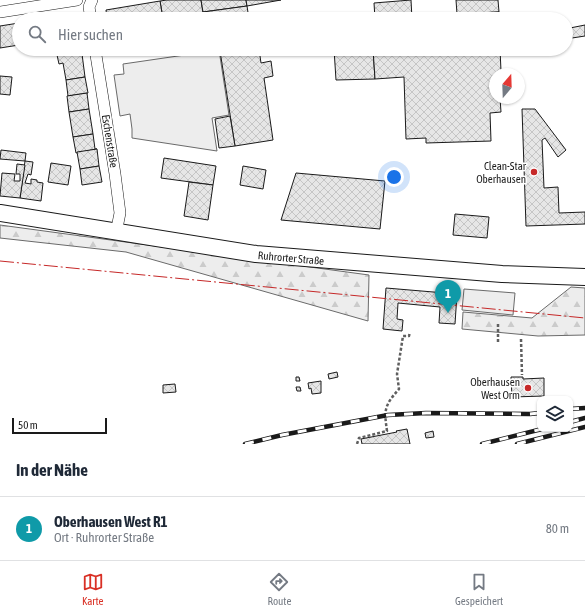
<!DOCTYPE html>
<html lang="de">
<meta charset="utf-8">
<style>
body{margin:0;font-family:"Asap Condensed",sans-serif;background:#f2f2f3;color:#1f2937}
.controls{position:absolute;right:12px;bottom:12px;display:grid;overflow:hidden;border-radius:8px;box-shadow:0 1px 3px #0004}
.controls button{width:36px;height:36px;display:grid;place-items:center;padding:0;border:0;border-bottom:1px solid #e0e1e3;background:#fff;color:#1f2937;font:20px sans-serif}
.compass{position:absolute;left:489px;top:68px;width:36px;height:36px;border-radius:50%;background:#fff;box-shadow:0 1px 3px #0004;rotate:19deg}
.scale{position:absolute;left:12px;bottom:10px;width:95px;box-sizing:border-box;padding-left:4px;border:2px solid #1a1a1a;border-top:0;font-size:11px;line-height:14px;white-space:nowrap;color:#1a1a1a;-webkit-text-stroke:3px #fff;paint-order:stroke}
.you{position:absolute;left:394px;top:177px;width:14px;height:14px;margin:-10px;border:3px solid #fff;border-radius:50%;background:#1a73e8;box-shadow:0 0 0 6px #1a73e833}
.badge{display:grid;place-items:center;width:26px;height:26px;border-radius:50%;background:#d93025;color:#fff;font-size:13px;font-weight:700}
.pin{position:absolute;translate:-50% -33px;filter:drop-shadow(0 1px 2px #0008)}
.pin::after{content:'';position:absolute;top:21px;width:14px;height:12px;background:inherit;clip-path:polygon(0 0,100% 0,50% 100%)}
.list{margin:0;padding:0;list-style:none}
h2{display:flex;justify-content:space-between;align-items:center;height:52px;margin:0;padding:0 16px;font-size:17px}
h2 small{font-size:13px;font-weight:400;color:#747a83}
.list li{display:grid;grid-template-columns:26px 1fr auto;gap:12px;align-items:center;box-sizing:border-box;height:64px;padding:0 16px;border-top:1px solid #e0e1e3}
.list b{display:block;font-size:15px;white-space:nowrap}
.list p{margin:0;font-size:13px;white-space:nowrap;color:#747a83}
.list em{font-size:13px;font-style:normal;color:#747a83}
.icon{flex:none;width:22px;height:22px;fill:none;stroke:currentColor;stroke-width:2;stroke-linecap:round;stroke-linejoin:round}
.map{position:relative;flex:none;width:585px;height:444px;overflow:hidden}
.search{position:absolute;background:#fff;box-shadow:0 1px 3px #0004;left:12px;right:12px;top:12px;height:44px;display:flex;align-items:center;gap:10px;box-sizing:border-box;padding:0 14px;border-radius:22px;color:#747a83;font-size:15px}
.sheet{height:116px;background:#fff}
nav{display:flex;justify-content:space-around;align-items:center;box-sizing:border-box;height:56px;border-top:1px solid #e0e1e3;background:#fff;font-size:11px;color:#747a83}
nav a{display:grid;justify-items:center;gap:2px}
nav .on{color:#d93025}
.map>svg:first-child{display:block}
.forest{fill:url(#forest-firs);stroke:#6a6a6a}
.built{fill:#ededed;stroke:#6a6a6a}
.building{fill:url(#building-cross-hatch);stroke:#1a1a1a}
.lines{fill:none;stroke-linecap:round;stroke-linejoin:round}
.street-casing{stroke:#1a1a1a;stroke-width:12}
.secondary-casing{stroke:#1a1a1a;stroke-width:18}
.path{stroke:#5f5f5f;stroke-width:2.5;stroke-dasharray:3 2;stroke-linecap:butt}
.street{stroke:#fff;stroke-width:11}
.secondary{stroke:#fff;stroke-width:16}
.rail-casing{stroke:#1a1a1a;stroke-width:4.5}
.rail{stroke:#fff;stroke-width:3;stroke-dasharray:9;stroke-linecap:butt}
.power{stroke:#c62828;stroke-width:1;stroke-dasharray:14 3 2 3;stroke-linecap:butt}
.poi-dot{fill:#c62828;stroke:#fff;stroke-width:1.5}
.labels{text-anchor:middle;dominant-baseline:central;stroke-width:3;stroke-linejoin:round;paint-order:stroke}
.street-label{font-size:11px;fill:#1a1a1a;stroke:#fff}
.poi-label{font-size:11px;fill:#1a1a1a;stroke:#fff;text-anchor:end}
</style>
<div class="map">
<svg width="585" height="444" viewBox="0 0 585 444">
<defs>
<pattern id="forest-firs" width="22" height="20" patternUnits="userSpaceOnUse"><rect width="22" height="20" fill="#ededed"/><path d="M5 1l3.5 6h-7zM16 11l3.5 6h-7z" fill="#cbcbcb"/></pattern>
<pattern id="building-cross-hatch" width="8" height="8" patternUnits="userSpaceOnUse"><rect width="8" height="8" fill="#e6e6e6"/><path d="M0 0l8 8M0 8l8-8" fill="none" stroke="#c5c5c5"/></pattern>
</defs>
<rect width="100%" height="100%" fill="#fff"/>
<g class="forest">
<polygon points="0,225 369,275 368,321 126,252 0,238"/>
<polygon points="571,287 585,288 585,335 538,336 462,329 463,312 532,318"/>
</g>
<g class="built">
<polygon points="219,50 229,115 212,118 217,151 132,138 132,129 130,114 120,116 114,75 124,74 123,64"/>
<polygon points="464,289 515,293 513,315 462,310"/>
</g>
<g class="building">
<polygon points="167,0 201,0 204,19 163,19 160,1"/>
<polygon points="201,0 246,0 247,6 203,12"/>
<polygon points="246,0 281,0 247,6"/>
<polygon points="411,0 412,19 375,19 374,3"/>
<polygon points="456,0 498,0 499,12 457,14"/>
<polygon points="160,1 163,19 107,19 106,10"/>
<polygon points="247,6 249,19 204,19 203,12"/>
<polygon points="499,12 499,19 450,19 450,14"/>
<polygon points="74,14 76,16 77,19 52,19 52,18"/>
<polygon points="19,23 19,45 0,48 0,26"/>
<polygon points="585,25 585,36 572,38 570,28"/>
<polygon points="233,49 259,49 261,63 271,61 273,76 264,78 273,140 235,146 220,51"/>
<polygon points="334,49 373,49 375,79 336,80"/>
<polygon points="373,49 500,49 501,71 499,71 499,74 495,74 495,98 500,98 501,112 490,113 491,141 426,143 426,138 406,139 404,77 375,79"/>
<polygon points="78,52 82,54 85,77 66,80 63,63 59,64 57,55"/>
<polygon points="0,76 12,77 10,95 0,94"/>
<polygon points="85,77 88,93 68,96 66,80"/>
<polygon points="87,93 89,109 69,112 67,96"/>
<polygon points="89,109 93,134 73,137 69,112"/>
<polygon points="522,109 535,109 566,150 558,157 545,138 542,140 544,188 558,187 559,213 585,212 585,224 526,226"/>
<polygon points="230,116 235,146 219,148 215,119"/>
<polygon points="93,134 95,149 97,149 76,153 73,137"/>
<polygon points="97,149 99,166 80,169 77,152"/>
<polygon points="1,150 26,153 25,161 0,159"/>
<polygon points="164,158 216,166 213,185 161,178"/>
<polygon points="25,161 33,162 31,175 28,174 25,183 31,184 31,179 37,180 37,182 43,183 41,201 20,198"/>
<polygon points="51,163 71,166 68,185 48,182"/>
<polygon points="17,164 25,165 20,198 0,196 2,173 15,174 14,181 20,181 20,174 16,174"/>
<polygon points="99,166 102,182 82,185 80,169"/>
<polygon points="243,166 266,170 263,189 240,185"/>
<polygon points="296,173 385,181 380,229 281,220"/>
<polygon points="189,182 213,185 208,220 184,216"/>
<polygon points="455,214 489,217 487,238 453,235"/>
<polygon points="386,288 457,294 455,324 439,323 440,307 398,303 397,319 403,320 402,331 383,329"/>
<polygon points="337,372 338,377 329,379 328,374"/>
<polygon points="296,377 299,377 300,381 296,381"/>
<polygon points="511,377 523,377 523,379 544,378 544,396 512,397"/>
<polygon points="321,381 321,393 312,394 311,388 309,389 308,383"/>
<polygon points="175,384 176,392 163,393 163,385"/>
<polygon points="296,387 300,387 301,391 297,391"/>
<polygon points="407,429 410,444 362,444 361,439 397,432 396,431"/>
<polygon points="433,431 434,437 426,438 425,433"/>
</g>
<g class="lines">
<g class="street-casing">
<g id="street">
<polyline points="0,12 77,0"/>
<polyline points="91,19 89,7 92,0"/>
<polyline points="95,49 115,174 120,213 116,233"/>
</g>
</g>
<g class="secondary-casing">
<polyline id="secondary" points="0,213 256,254 502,274 585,277"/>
</g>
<g class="path">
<polyline points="521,339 522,375"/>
<polyline points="498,342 498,324"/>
<path d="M 357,444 L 359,438 L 387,431 C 384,410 384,406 399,389 L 397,374 L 403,336 L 409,336 L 410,332"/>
</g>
<use href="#street" class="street"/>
<use href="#secondary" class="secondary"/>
<g class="rail-casing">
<g id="rail">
<polyline points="570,409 585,408"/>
<polyline points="570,422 585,418"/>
<polyline points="245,444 282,435 388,415 426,413 530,414 540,413"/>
<polyline points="482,444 542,429"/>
<polyline points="517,444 585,427"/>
</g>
</g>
<use href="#rail" class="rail"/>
<polyline class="power" points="0,261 585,318"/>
</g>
<g class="poi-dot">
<circle cx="534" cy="172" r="4"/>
<circle cx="528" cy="388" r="4"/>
</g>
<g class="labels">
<g class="street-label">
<text transform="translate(110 141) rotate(81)">Eschenstraße</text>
<text transform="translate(291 258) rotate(5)">Ruhrorter Straße</text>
</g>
<g class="poi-label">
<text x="526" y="166">Clean-Star<tspan x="526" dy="13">Oberhausen</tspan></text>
<text x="520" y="382">Oberhausen<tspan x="520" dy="13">West Orm</tspan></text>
</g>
</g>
</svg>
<div class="controls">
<button><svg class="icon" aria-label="layers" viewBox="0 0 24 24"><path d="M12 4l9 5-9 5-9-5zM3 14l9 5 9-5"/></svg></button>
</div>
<svg class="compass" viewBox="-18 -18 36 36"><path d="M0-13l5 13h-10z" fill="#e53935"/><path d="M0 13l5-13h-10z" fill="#747a83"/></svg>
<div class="scale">50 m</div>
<div class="you"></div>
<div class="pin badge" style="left:448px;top:313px;background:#0f9aa8">1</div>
<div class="search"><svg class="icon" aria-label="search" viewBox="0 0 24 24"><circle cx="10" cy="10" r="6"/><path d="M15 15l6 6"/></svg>Hier suchen</div>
</div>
<section class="sheet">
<h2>In der Nähe<small></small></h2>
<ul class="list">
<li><span class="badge" style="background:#0f9aa8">1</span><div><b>Oberhausen West R1</b><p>Ort · Ruhrorter Straße</p></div><em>80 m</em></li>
</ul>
</section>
<nav>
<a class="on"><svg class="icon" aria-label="map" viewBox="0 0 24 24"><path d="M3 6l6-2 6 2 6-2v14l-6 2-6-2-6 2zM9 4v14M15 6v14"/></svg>Karte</a>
<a><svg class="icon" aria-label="directions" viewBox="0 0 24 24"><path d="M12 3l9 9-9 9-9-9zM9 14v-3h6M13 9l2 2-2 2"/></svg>Route</a>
<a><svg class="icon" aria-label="saved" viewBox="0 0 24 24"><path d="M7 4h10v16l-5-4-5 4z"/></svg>Gespeichert</a>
</nav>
